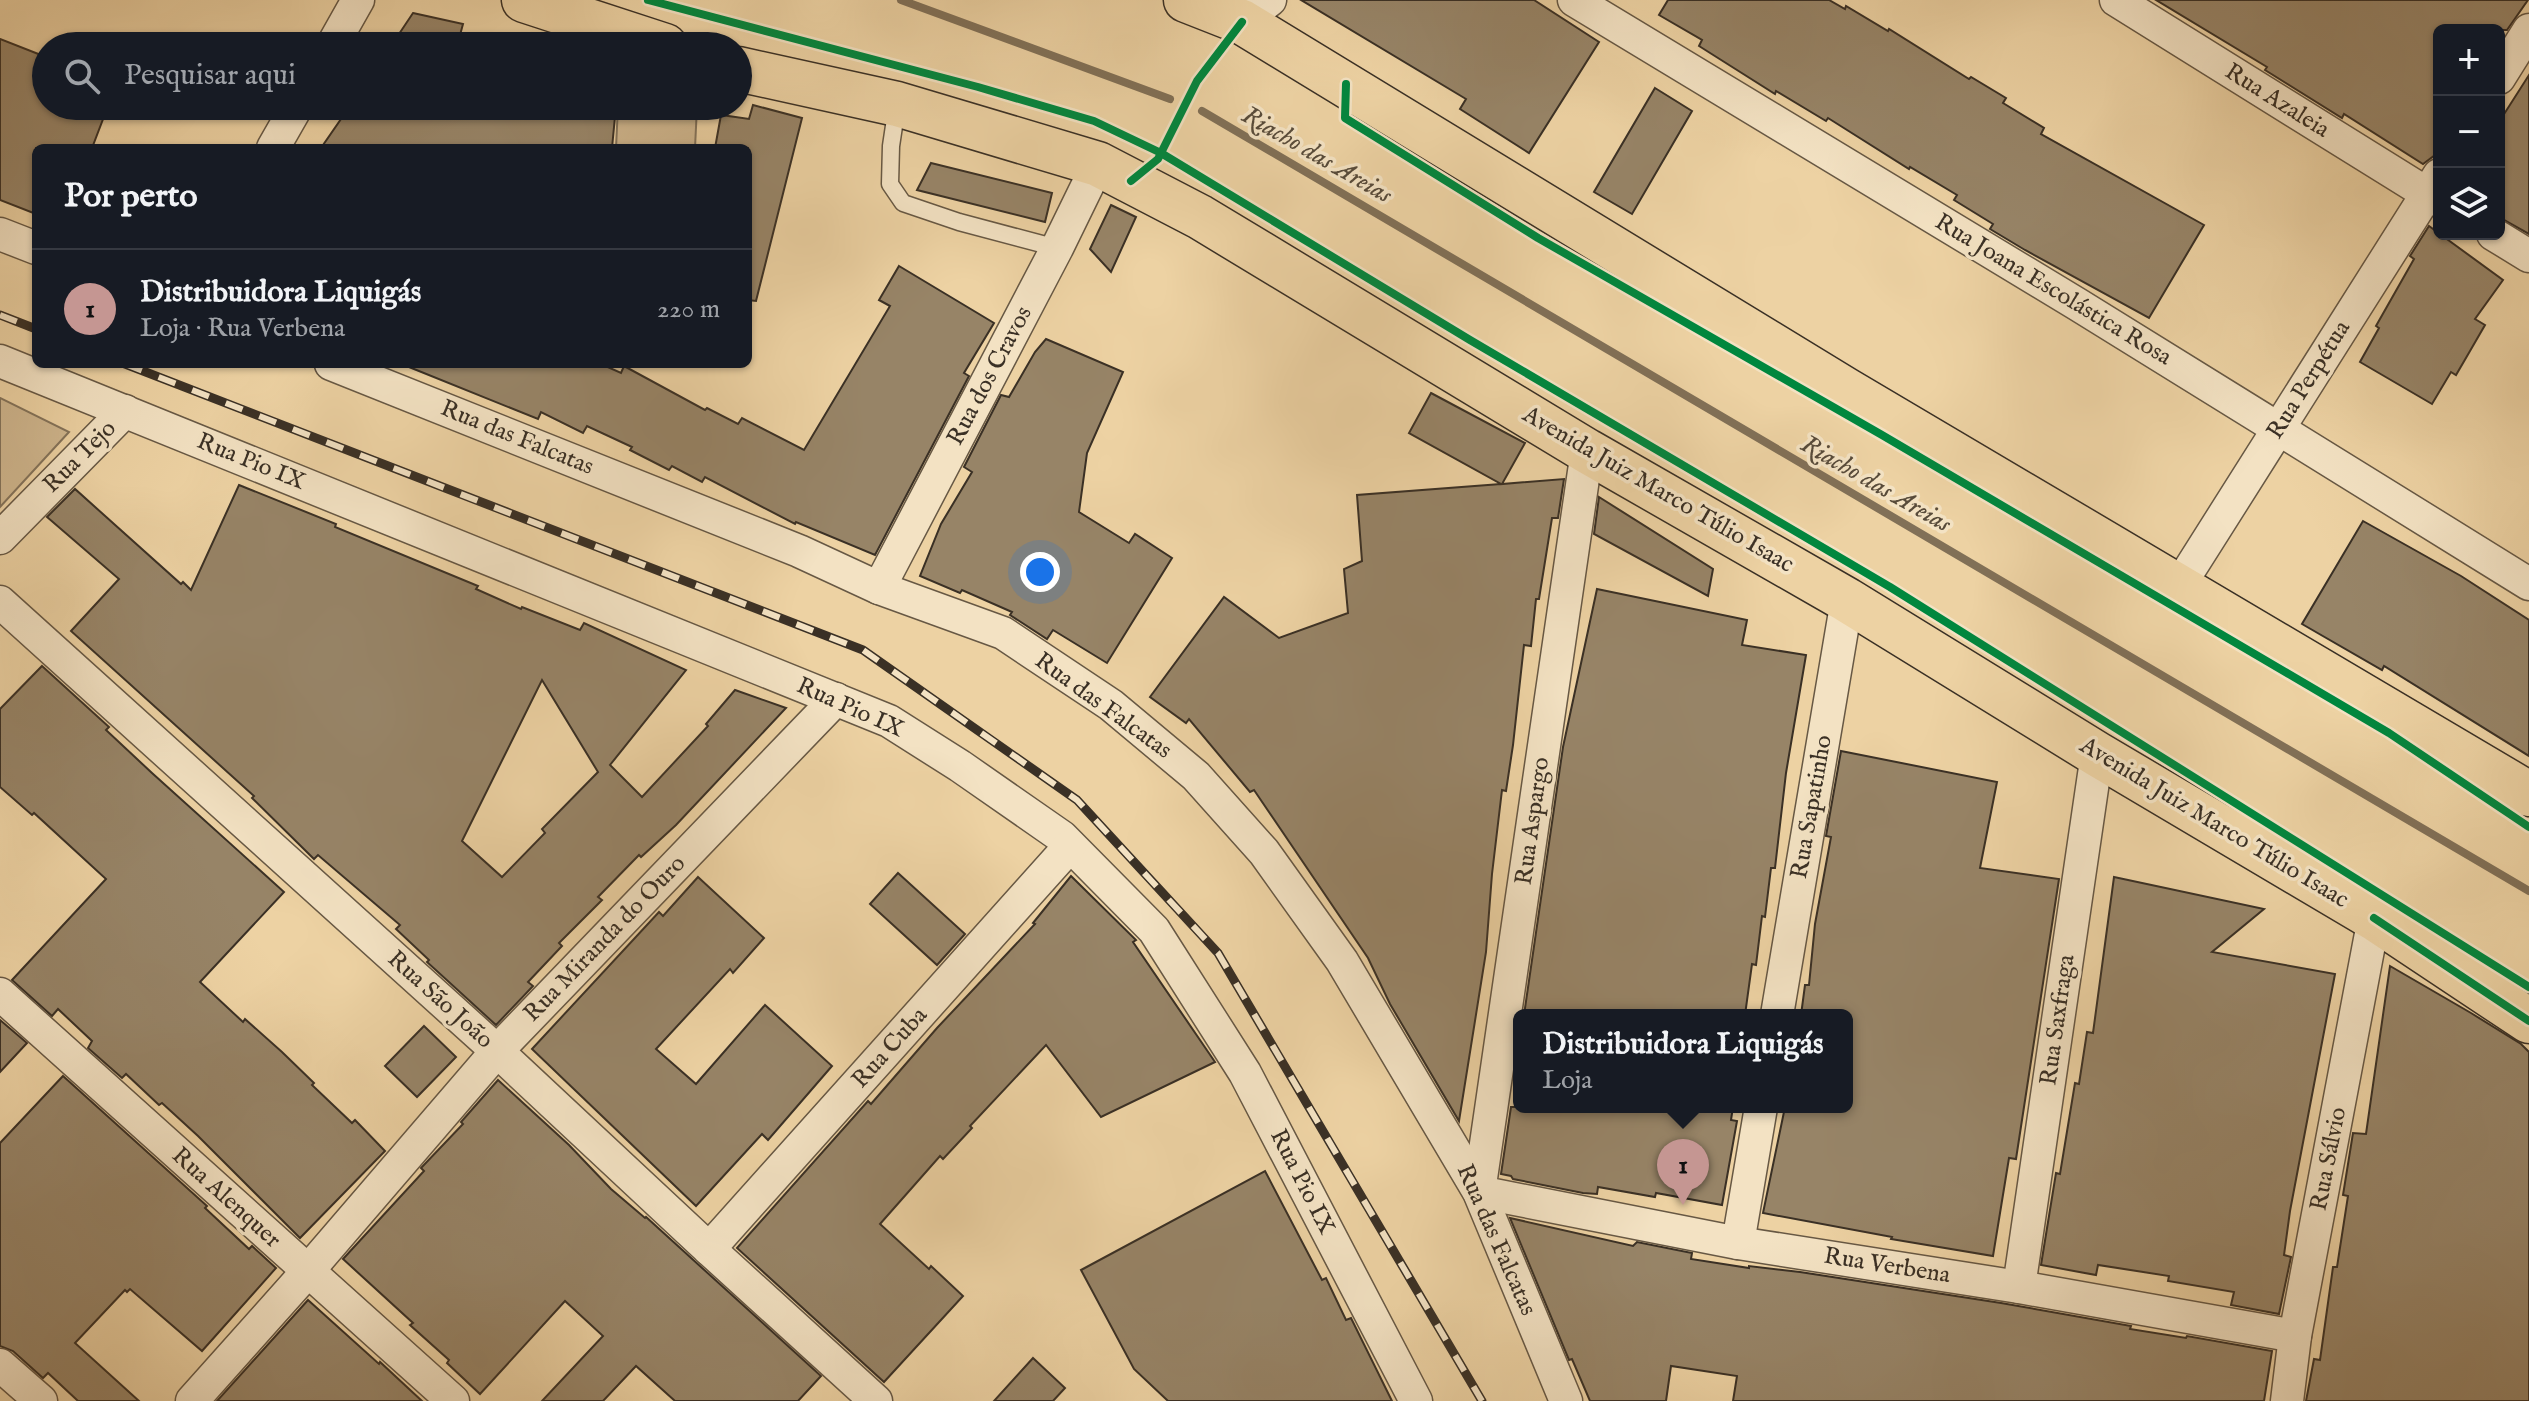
<!DOCTYPE html>
<html lang="pt">
<meta charset="utf-8">
<style>
body{margin:0;font-family:"IM FELL English",serif;background:#20242c;color:#f1f3f6}
.controls{position:absolute;right:24px;top:24px;display:grid;overflow:hidden;border-radius:12px;box-shadow:0 2px 6px #0004}
.controls button{width:72px;height:72px;display:grid;place-items:center;padding:0;border:0;border-bottom:2px solid #363941;background:#171b24;color:#f1f3f6;font:40px sans-serif}
.you{position:absolute;left:1040px;top:572px;width:28px;height:28px;margin:-20px;border:6px solid #fff;border-radius:50%;background:#1a73e8;box-shadow:0 0 0 12px #1a73e833}
.badge{display:grid;place-items:center;width:52px;height:52px;border-radius:50%;background:#c59692;color:#111;font-size:26px;font-weight:700}
.pin{position:absolute;translate:-50% -66px;filter:drop-shadow(0 2px 4px #0008)}
.pin::after{content:'';position:absolute;top:42px;width:28px;height:24px;background:inherit;clip-path:polygon(0 0,100% 0,50% 100%)}
.popup{position:absolute;left:1513px;top:1009px;width:340px;height:104px;box-sizing:border-box;display:grid;place-content:center;border-radius:12px;background:#171b24;filter:drop-shadow(0 2px 6px #0005);font-size:26px;white-space:nowrap;color:#9ea1a6}
.popup b{font-size:30px;color:#f1f3f6}
.popup::after{content:'';position:absolute;left:50%;top:100%;margin-left:-16px;border:16px solid transparent;border-top-color:#171b24}
.list{margin:0;padding:0;list-style:none}
h2{display:flex;justify-content:space-between;align-items:center;height:104px;margin:0;padding:0 32px;font-size:34px}
h2 small{font-size:26px;font-weight:400;color:#9ea1a6}
.list li{display:grid;grid-template-columns:52px 1fr auto;gap:24px;align-items:center;box-sizing:border-box;height:120px;padding:0 32px;border-top:2px solid #363941}
.list b{display:block;font-size:30px;white-space:nowrap}
.list p{margin:0;font-size:26px;white-space:nowrap;color:#9ea1a6}
.list em{font-size:26px;font-style:normal;color:#9ea1a6}
.icon{flex:none;width:44px;height:44px;fill:none;stroke:currentColor;stroke-width:2;stroke-linecap:round;stroke-linejoin:round}
.map{position:relative;flex:none;width:2529px;height:1401px;overflow:hidden}
.search{position:absolute;background:#171b24;box-shadow:0 2px 6px #0004;left:32px;top:32px;width:720px;height:88px;display:flex;align-items:center;gap:20px;box-sizing:border-box;padding:0 28px;border-radius:44px;color:#9ea1a6;font-size:30px}
.panel{position:absolute;background:#171b24;box-shadow:0 2px 6px #0004;left:32px;top:144px;width:720px;height:224px;border-radius:12px}
.map>svg:first-child{display:block}
.green{fill:#cfb68e;stroke:#84735a;stroke-width:2}
.lines{fill:none;stroke-linecap:round;stroke-linejoin:round}
.stream{stroke:#817057;stroke-width:8}
.building{fill:#978467;stroke:#3a3025;stroke-width:2;fill-rule:evenodd}
.lane-casing{stroke:#675844;stroke-width:19}
.street-casing{stroke:#675844;stroke-width:35}
.primary-casing{stroke:#3a3025;stroke-width:47}
.lane{stroke:#f3e2c3;stroke-width:16}
.street{stroke:#f3e2c3;stroke-width:32}
.primary{stroke:#edd2a3;stroke-width:44}
.rail-casing{stroke:#3a3025;stroke-width:9}
.rail{stroke:#f3e2c3;stroke-width:6;stroke-dasharray:18;stroke-linecap:butt}
.cycleway-casing{stroke:#f3e2c3;stroke-width:13}
.cycleway{stroke:#00873e;stroke-width:8}
.labels{text-anchor:middle;dominant-baseline:central;stroke-width:7;stroke-linejoin:round;paint-order:stroke}
.street-label{font-size:24px;fill:#3a3025;stroke:#f3e2c3}
.water-label{font-size:26px;font-style:italic;fill:#584b3a;stroke:#f3e2c3}
</style>
<div class="map">
<svg width="2529" height="1401" viewBox="0 0 2529 1401">
<rect width="100%" height="100%" fill="#edd2a3"/>
<filter id="stains"><feTurbulence type="fractalNoise" baseFrequency=".0025" numOctaves="4"/><feColorMatrix values="0 0 0 0 .2 0 0 0 0 .09 0 0 0 0 .02 0 0 0 .5 -.17"/></filter>
<radialGradient id="worn" r=".72"><stop offset=".6" stop-color="#630" stop-opacity="0"/><stop offset="1" stop-color="#630" stop-opacity=".3"/></radialGradient>
<g class="green">
<polygon points="618,106 697,106 695,148 616,148"/>
<polygon points="0,398 69,432 0,507"/>
</g>
<g class="lines">
<g class="stream">
<polyline points="901,0 1170,99"/>
<polyline points="1202,111 2529,891"/>
</g>
</g>
<g class="building">
<polygon points="1301,0 1534,0 1599,42 1529,153 1460,109 1466,99"/>
<polygon points="1668,0 1829,0 1845,9 1846,6 1888,31 1889,29 1969,79 1971,77 2006,98 2003,103 2044,128 2041,134 2204,225 2149,318 2025,250 1990,229 1993,224 1954,200 1957,195 1910,167 1909,169 1828,118 1826,121 1776,91 1775,94 1699,46 1702,40 1659,15"/>
<polygon points="2156,0 2528,0 2507,30 2439,30 2439,152 2423,164 2344,114 2342,118 2265,70 2267,67"/>
<polygon points="413,13 463,24 457,46 391,46"/>
<polygon points="0,39 46,57 46,106 108,106 92,148 36,148 36,214 0,200"/>
<polygon points="2529,75 2529,234 2499,217 2499,122"/>
<polygon points="1655,88 1692,111 1632,214 1594,192"/>
<polygon points="753,105 802,118 756,301 748,300 748,148 715,148 721,115 749,119"/>
<polygon points="350,106 616,106 612,148 321,148"/>
<polygon points="931,163 1052,193 1045,222 917,190"/>
<polygon points="1111,205 1136,217 1111,272 1090,249"/>
<polygon points="2429,226 2503,280 2475,319 2485,325 2470,351 2456,375 2451,372 2432,404 2360,362 2379,328 2376,326 2414,259 2410,256"/>
<polygon points="899,266 994,323 964,373 969,376 875,555 796,522 795,524 705,477 702,482 672,466 669,470 630,450 632,447 587,426 583,433 541,412 538,419 404,365 601,364 621,373 624,366 705,410 707,408 738,424 742,418 804,450 890,306 879,300"/>
<polygon points="1046,339 1123,372 1087,453 1079,512 1129,543 1135,534 1172,558 1107,663 1053,630 1047,639 1010,615 1012,612 962,590 960,593 920,576 941,524 972,472 964,467 1001,395 1009,397 1035,352"/>
<polygon points="1431,393 1525,443 1502,484 1564,479 1558,518 1552,518 1539,599 1536,599 1531,646 1524,645 1513,745 1506,791 1502,790 1492,874 1486,952 1459,1121 1390,1004 1368,958 1254,790 1250,792 1189,719 1186,723 1150,697 1224,597 1279,638 1348,613 1344,569 1362,561 1357,495 1501,484 1409,433"/>
<path d="M 239,485 L 336,524 L 335,527 L 478,586 L 476,589 L 521,609 L 522,607 L 580,630 L 584,623 L 686,670 L 610,765 L 642,797 L 708,726 L 706,724 L 735,690 L 786,708 L 676,825 L 641,857 L 639,855 L 598,897 L 602,900 L 559,943 L 562,946 L 528,982 L 533,986 L 496,1025 L 427,962 L 429,960 L 396,929 L 400,925 L 318,855 L 314,859 L 252,798 L 254,796 L 71,631 L 119,579 L 47,517 L 75,489 L 181,584 L 183,582 L 191,590 ZM 542,680 L 598,772 L 542,829 L 545,833 L 502,877 L 462,841 Z"/>
<polygon points="1599,497 1713,569 1708,596 1594,534"/>
<polygon points="2363,521 2461,576 2529,620 2529,756 2384,666 2382,670 2302,624"/>
<polygon points="1597,589 1747,620 1742,645 1806,655 1786,773 1775,868 1771,868 1765,917 1762,916 1756,965 1752,964 1745,1015 1524,1015 1563,747"/>
<polygon points="42,666 109,727 106,730 152,773 284,892 200,982 243,1022 245,1019 282,1052 314,1083 312,1085 352,1123 355,1120 385,1151 300,1238 198,1136 162,1103 159,1105 126,1074 122,1078 88,1048 92,1041 58,1009 52,1016 12,980 106,879 34,813 32,815 0,787 0,709"/>
<polygon points="1841,751 1997,782 1980,868 2059,879 2016,1159 2009,1158 1993,1256 1891,1239 1892,1237 1763,1213 1785,1107 1847,1107 1847,1015 1801,1015 1805,985 1809,985 1815,924 1831,837 1826,836"/>
<polygon points="898,873 965,934 937,965 870,904"/>
<polygon points="1071,876 1136,940 1133,942 1215,1062 1101,1117 1046,1045 970,1126 972,1128 943,1159 940,1156 880,1224 929,1269 931,1266 963,1296 884,1382 737,1248 868,1101 871,1104 937,1028 1035,924 1033,923"/>
<polygon points="698,877 764,938 733,973 730,969 656,1049 696,1084 765,1005 832,1066 768,1140 762,1134 696,1206 532,1049 659,912 663,916"/>
<polygon points="2114,877 2264,909 2212,952 2335,974 2290,1211 2284,1255 2291,1257 2279,1314 2231,1305 2234,1292 2168,1281 2169,1276 2098,1265 2096,1275 2041,1265 2056,1173 2060,1174 2075,1083 2079,1084 2087,1032 2093,1033"/>
<polygon points="2390,966 2471,1013 2521,1044 2529,1052 2529,1401 2306,1401 2314,1359 2320,1360 2333,1267 2337,1267 2348,1196 2343,1195 2353,1133 2366,1134"/>
<polygon points="0,1020 27,1043 0,1072"/>
<polygon points="424,1026 456,1057 417,1097 385,1066"/>
<polygon points="63,1076 207,1206 205,1208 249,1249 252,1246 276,1268 202,1351 130,1289 127,1292 125,1290 75,1343 139,1401 78,1401 48,1373 43,1378 13,1351 0,1346 0,1143"/>
<polygon points="498,1080 569,1145 611,1189 645,1218 646,1217 821,1376 798,1401 675,1401 636,1366 603,1401 542,1401 603,1336 565,1301 480,1394 447,1363 449,1360 410,1325 413,1323 343,1259 424,1171 421,1168 463,1124 461,1122"/>
<polygon points="1511,1107 1733,1107 1731,1120 1737,1121 1722,1205 1656,1193 1655,1197 1598,1187 1597,1194 1583,1193 1513,1179 1511,1176 1501,1174"/>
<polygon points="1265,1171 1322,1280 1326,1278 1346,1320 1351,1318 1392,1401 1168,1401 1134,1369 1081,1270"/>
<polygon points="1510,1218 1633,1246 1637,1242 1692,1253 1691,1259 1749,1268 1749,1266 1800,1272 2001,1303 2131,1326 2130,1329 2186,1338 2187,1336 2272,1351 2264,1401 1733,1401 1737,1376 1671,1366 1666,1401 1590,1401 1572,1359 1569,1360"/>
<polygon points="308,1300 379,1364 380,1362 422,1401 217,1401"/>
<polygon points="1033,1358 1065,1388 1053,1401 994,1401"/>
</g>
<g class="lines">
<g class="lane-casing">
<polyline id="lane" points="897,106 891,146 890,184 903,203 959,222 1057,248"/>
</g>
<g class="street-casing">
<g id="street">
<polyline points="1574,0 2077,304 2529,584"/>
<polyline points="2116,0 2439,201"/>
<polyline points="1242,22 1270,0"/>
<polyline points="332,46 358,0"/>
<polyline points="2499,78 2529,30"/>
<polyline points="273,148 297,106"/>
<polyline points="0,234 36,248"/>
<polyline points="2493,234 2529,256"/>
<polyline points="0,361 889,721 960,766 1062,837 1154,930 1245,1073 1416,1401"/>
<polyline points="331,364 799,551 879,588 1003,633 1111,705 1196,776 1264,852 1342,961 1479,1192 1566,1401"/>
<polyline points="1587,451 1479,1192 1738,1243 2019,1287 2295,1336"/>
<polyline points="0,538 125,411"/>
<polyline points="2179,586 2439,175"/>
<polyline points="879,588 1057,248 1098,164"/>
<polyline points="0,602 497,1051 709,1249 876,1401"/>
<polyline points="0,994 453,1401"/>
<polyline points="1777,1015 1847,600"/>
<polyline points="1738,1243 1761,1107"/>
<polyline points="709,1249 1070,846"/>
<polyline points="2019,1287 2097,754"/>
<polyline points="0,1365 41,1401"/>
<polyline points="192,1401 307,1272 497,1051 836,699"/>
<polyline points="2287,1401 2295,1336 2374,918"/>
</g>
</g>
<g class="primary-casing">
<g id="primary">
<polyline points="524,0 665,46"/>
<polyline points="1186,0 1242,22 1846,390 2529,794"/>
<polyline points="738,69 897,104 1098,164 1200,217 1587,451 1847,600 2097,754 2374,918 2529,1021"/>
</g>
</g>
<use href="#lane" class="lane"/>
<use href="#street" class="street"/>
<use href="#primary" class="primary"/>
<g class="rail-casing">
<g id="rail">
<polyline points="0,315 36,329"/>
<polyline points="125,364 863,650 1077,800 1218,953 1482,1401"/>
</g>
</g>
<use href="#rail" class="rail"/>
<g class="cycleway-casing">
<g id="cycleway">
<polyline points="648,0 978,87 1094,121 1161,153 1470,340 1890,587 2529,987"/>
<polyline points="1346,84 1345,118 1538,238 1882,435 2389,733 2529,827"/>
<polyline points="1131,181 1158,159 1197,81 1242,22"/>
<polyline points="2374,918 2529,1021"/>
</g>
</g>
<use href="#cycleway" class="cycleway"/>
</g>
<g class="labels">
<g class="street-label">
<text transform="translate(2277 101) rotate(32)">Rua Azaleia</text>
<text transform="translate(2053 290) rotate(31)">Rua Joana Escolástica Rosa</text>
<text transform="translate(990 376) rotate(-62)">Rua dos Cravos</text>
<text transform="translate(2309 380) rotate(-58)">Rua Perpétua</text>
<text transform="translate(517 438) rotate(22)">Rua das Falcatas</text>
<text transform="translate(80 457) rotate(-45)">Rua Tejo</text>
<text transform="translate(251 462) rotate(22)">Rua Pio IX</text>
<text transform="translate(1658 490) rotate(30)">Avenida Juiz Marco Túlio Isaac</text>
<text transform="translate(1103 706) rotate(36)">Rua das Falcatas</text>
<text transform="translate(850 708) rotate(24)">Rua Pio IX</text>
<text transform="translate(1812 807) rotate(-80)">Rua Sapatinho</text>
<text transform="translate(1533 821) rotate(-82)">Rua Aspargo</text>
<text transform="translate(2214 823) rotate(31)">Avenida Juiz Marco Túlio Isaac</text>
<text transform="translate(605 939) rotate(-46)">Rua Miranda do Ouro</text>
<text transform="translate(440 1000) rotate(42)">Rua São João</text>
<text transform="translate(2058 1020) rotate(-82)">Rua Saxfraga</text>
<text transform="translate(890 1048) rotate(-48)">Rua Cuba</text>
<text transform="translate(2329 1159) rotate(-79)">Rua Sálvio</text>
<text transform="translate(1302 1182) rotate(63)">Rua Pio IX</text>
<text transform="translate(226 1198) rotate(42)">Rua Alenquer</text>
<text transform="translate(1496 1240) rotate(66)">Rua das Falcatas</text>
<text transform="translate(1887 1266) rotate(9)">Rua Verbena</text>
</g>
<g class="water-label">
<text transform="translate(1317 155) rotate(30)">Riacho das Areias</text>
<text transform="translate(1876 484) rotate(30)">Riacho das Areias</text>
</g>
</g>
<rect width="100%" height="100%" filter="url(#stains)"/>
<rect width="100%" height="100%" fill="url(#worn)"/>
</svg>
<div class="controls">
<button>+</button>
<button>−</button>
<button><svg class="icon" aria-label="layers" viewBox="0 0 24 24"><path d="M12 4l9 5-9 5-9-5zM3 14l9 5 9-5"/></svg></button>
</div>
<div class="you"></div>
<div class="pin badge" style="left:1683px;top:1205px">1</div>
<div class="popup"><b>Distribuidora Liquigás</b>Loja</div>
<div class="search"><svg class="icon" aria-label="search" viewBox="0 0 24 24"><circle cx="10" cy="10" r="6"/><path d="M15 15l6 6"/></svg>Pesquisar aqui</div>
<section class="panel">
<h2>Por perto<small></small></h2>
<ul class="list">
<li><span class="badge">1</span><div><b>Distribuidora Liquigás</b><p>Loja · Rua Verbena</p></div><em>220 m</em></li>
</ul>
</section>
</div>
